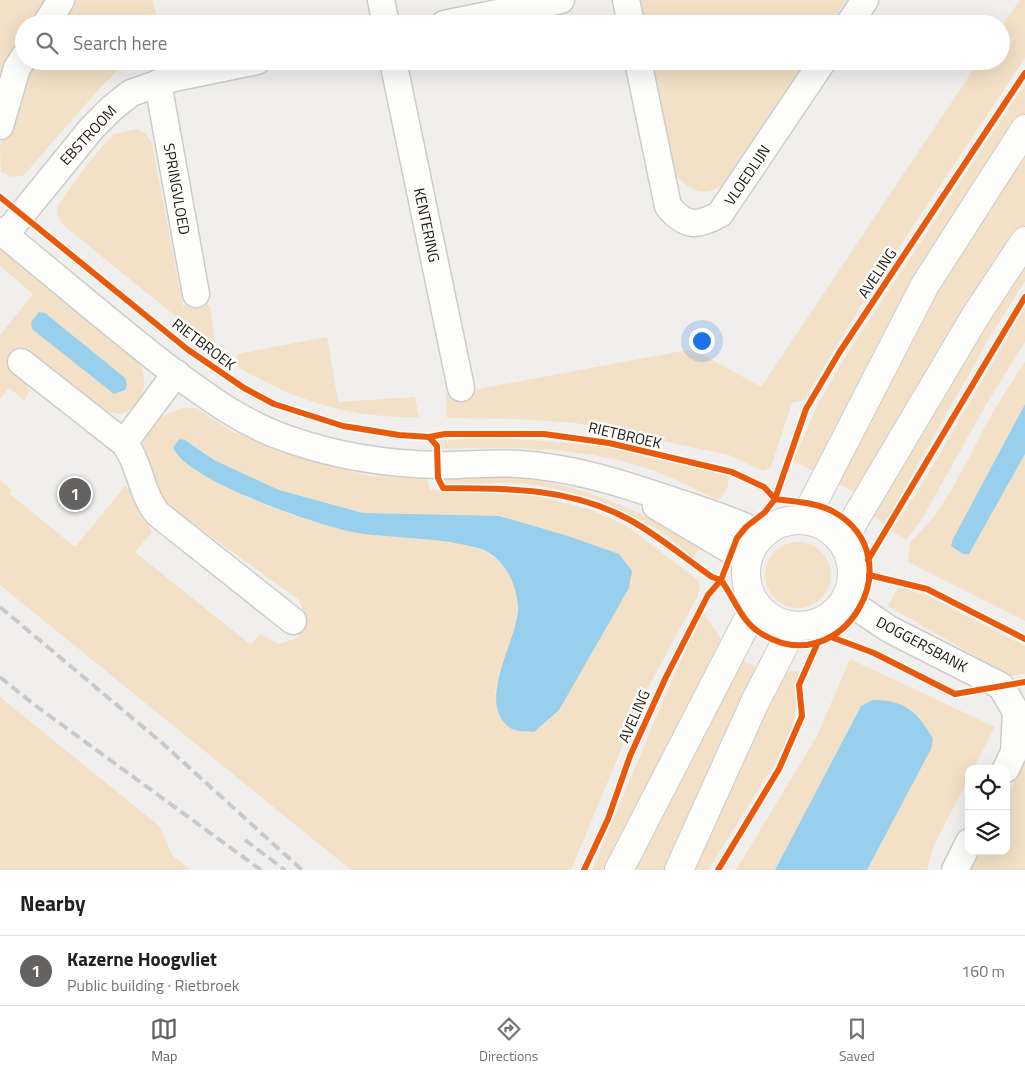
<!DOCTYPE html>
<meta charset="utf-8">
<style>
body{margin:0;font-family:"Titillium Web",sans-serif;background:#f2f2f2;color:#202124}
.controls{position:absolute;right:15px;bottom:15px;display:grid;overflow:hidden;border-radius:10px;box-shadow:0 5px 20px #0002}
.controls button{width:45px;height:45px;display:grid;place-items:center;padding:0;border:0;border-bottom:1px solid #e0e0e0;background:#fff;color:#202124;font:25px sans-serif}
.you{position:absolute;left:701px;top:340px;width:18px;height:18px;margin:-12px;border:4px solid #fff;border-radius:50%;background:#1a73e8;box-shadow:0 0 0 8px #1a73e833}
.badge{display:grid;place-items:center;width:32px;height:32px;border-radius:50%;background:#646362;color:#fff;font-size:16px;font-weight:700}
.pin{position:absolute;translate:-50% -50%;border:2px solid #fff;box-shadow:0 1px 5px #0006}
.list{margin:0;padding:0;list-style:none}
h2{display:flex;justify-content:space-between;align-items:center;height:65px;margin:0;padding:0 20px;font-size:21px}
h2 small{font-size:16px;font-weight:400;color:#757577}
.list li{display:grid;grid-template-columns:32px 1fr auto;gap:15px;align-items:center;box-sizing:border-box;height:70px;padding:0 20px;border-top:1px solid #e0e0e0}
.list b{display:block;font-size:19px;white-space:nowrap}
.list p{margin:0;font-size:16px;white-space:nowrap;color:#757577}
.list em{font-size:16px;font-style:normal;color:#757577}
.icon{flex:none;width:28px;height:28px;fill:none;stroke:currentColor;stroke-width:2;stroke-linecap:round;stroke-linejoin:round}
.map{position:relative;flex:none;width:1025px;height:870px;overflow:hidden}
.search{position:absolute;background:#fff;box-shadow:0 5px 20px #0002;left:15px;right:15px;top:15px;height:55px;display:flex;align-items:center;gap:12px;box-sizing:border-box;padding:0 18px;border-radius:28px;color:#757577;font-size:19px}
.sheet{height:135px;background:#fff}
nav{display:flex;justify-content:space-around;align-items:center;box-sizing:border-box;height:70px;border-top:1px solid #e0e0e0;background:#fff;font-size:14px;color:#757577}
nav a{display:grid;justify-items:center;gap:2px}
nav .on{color:#646362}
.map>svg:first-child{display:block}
.green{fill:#f2e1c6;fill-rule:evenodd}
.water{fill:#98cfed}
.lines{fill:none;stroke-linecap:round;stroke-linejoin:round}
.street-casing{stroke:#cdcccb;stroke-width:29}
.secondary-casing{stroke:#cdcccb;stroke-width:30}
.street{stroke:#fdfdfc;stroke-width:26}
.secondary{stroke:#fdfdfc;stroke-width:28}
.rail{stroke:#cac9c9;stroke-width:4;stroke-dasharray:10 5;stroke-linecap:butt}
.cycleway-casing{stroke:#fefdfa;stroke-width:9}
.cycleway{stroke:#e8590c;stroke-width:6}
.labels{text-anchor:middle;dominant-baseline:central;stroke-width:5;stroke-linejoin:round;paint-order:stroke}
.street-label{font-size:15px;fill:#191817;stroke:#fefdfa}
</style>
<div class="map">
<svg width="1025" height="870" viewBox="0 0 1025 870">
<rect width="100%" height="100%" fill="#f0efee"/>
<g class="green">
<polygon points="0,0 50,0 37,24 24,24 24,44 16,54 0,96"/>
<polygon points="73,0 153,0 158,24 61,24"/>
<polygon points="639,0 846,0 831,24 643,24"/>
<polygon points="1020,0 1025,0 1025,58 868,294 804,400 792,403 771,467 763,471 729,455 576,423 517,419 447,418 446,395 693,349 761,387 979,61 1001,61 1001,27"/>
<polygon points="33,61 127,61 99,89 23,176 11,177 1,172 0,144 10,130"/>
<path d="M 651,61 L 806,61 L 726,183 C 704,199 689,191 673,172 Z"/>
<polygon points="1025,84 1025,116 819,474 793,461 819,402 848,352"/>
<polygon points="137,129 146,134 152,144 183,306 202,302 210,306 216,349 62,224 58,215 57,207 88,163 114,134"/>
<polygon points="1025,150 1025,225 856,493 833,481 926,305"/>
<path d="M 0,249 L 138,362 C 149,378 145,401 128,411 C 122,415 114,413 108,412 L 25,350 L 10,370 L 26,383 L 29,391 L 25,401 L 9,388 L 0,399 L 0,335 L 33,294 L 0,266 Z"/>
<polygon points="1025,261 1025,281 988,340 884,525 869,511"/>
<polygon points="1025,307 1025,342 987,403 923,517 906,540 891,531 923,482"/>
<path d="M 327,337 L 338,402 L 415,397 L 419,417 C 350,418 298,402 238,367 L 237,354 Z"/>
<path d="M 1025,362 L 1025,404 L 951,546 L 969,554 L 1025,454 L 1025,621 L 908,562 L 910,542 C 950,507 969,453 996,407 C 1005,392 1015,377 1025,362 Z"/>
<path d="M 186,408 L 196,408 L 233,432 L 317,463 L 371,476 L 427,479 L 430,490 L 504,492 L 542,497 L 591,510 L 627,526 L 698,580 L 700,589 L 696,599 L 642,699 L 571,870 L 351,870 L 0,585 L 0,480 L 12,490 L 10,494 L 75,547 L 126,485 L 152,532 L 135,552 L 251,645 L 260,634 L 279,644 L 297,638 C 304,624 305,614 299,600 L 165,503 C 154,489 145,473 143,454 C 139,431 166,410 186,408 ZM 185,440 L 214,460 L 279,490 L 363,513 L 431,516 L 629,588 L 494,695 C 504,667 526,610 514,582 C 494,536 439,542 398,537 C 370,534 339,529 312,521 C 264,507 213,485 175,452 Z"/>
<path d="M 503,438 L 596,445 L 725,474 L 729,478 L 728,486 L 721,498 L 716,499 C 697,490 677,480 657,472 C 588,446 514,447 441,449 L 440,440 Z"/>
<path d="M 443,478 C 474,478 505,475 535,480 C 595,489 647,517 701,543 L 694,558 C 681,548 669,536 655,528 C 616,505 570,489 525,484 C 498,482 471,484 445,484 L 441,480 Z"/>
<circle cx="798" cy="575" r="33"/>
<polygon points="898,587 926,595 1025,646 1025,674 1010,676 888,606"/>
<polygon points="703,612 725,645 607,870 592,870 669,687"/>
<polygon points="739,658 763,671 669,870 629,870"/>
<polygon points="850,659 995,727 973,769 969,769 969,778 934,845 927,870 867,870 931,749 861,706 775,870 736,870 817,736"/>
<polygon points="799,671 795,687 798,704 791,730 776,762 708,870 691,870 779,672"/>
<polygon points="0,697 159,826 173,856 191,870 0,870"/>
<polygon points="1025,762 1025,870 971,870 979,851 1006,851 1006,798"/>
</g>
<g class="water">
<polygon points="39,312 45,313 125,378 127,384 125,390 114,394 32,329 31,322"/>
<polygon points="1025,404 1025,454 969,554 963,554 951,546 953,539"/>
<path d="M 180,439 L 185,440 L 214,460 L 279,490 L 363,513 L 499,516 L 568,536 L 619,554 L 632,571 L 629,588 L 559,710 L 534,732 C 528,731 518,732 512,729 C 476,707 512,649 517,617 C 520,602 515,584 507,571 C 500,560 490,551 478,548 C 438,537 399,539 358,533 C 324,528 183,480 173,447 Z"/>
<path d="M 873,700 C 905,699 919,714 933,739 L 931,749 L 867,870 L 775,870 L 861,706 Z"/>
</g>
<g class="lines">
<g class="street-casing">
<g id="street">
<polyline points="381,0 386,24"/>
<polyline points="626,0 631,24"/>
<polyline points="46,24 61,0"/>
<polyline points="444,24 561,0"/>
<polyline points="849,24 865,0"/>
<polyline points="393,61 461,388"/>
<path d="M 638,61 L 668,206 C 685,227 697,227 720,214 L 823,61"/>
<polyline points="158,83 196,294"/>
<polyline points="0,126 17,68 24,57"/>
<path d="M 0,231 C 56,276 111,324 168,368 C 206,396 243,424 288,439 C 336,456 386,464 438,465 C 464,466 491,462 518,464 C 571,467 621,483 671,500 C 702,510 732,520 762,534"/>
<polyline points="5,235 92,128 112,108 131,93 174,78 257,61"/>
<path d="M 21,362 L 124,443 C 141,464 140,493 158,514 L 293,621"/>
<polyline points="124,443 176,373"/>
<polyline points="656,506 747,560"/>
<polyline points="845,599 889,629 1001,686 1016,712 1014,752 1006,769"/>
<polyline points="955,870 969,842"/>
</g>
</g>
<g class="secondary-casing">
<g id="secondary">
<circle cx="799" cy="573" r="53"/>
<polyline points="804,520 925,285 1025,129"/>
<polyline points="842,541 976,315 1025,241"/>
<polyline points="619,870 756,604"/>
<polyline points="679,870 755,702 794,626"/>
</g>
</g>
<use href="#street" class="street"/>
<use href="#secondary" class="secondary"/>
<g class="rail">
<polyline points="0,607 161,742 302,870"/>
<polyline points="0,677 36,706 261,870"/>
<polyline points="245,840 285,870"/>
</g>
<g class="cycleway-casing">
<g id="cycleway">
<polyline points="0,197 187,349 244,388 274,404 343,426 399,435 429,437 445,434 544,434 609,443 732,472 764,487 775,499"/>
<path d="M 429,437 L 437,446 L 438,478 L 443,488 C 508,488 572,488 630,520 C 659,536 685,558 712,577 L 721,580"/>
<polyline points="868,560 1025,297"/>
<polyline points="869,575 927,589 1025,639"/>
<path d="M 721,580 C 735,599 741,622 762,634 C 843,683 915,558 834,512 C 816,502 794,502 775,499"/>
<polyline points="831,637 874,653 955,694 1025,682"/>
<polyline points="584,870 608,819 630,756 666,677 708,595 721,580 737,538 746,527 765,512 775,499 806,409 839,353 1025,73"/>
<polyline points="718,870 779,769 802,716 799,685 818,642"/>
</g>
</g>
<use href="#cycleway" class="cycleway"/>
</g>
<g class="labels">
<g class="street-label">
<text transform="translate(88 135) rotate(-47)">EBSTROOM</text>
<text transform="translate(747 175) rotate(-56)">VLOEDLIJN</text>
<text transform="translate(177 189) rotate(80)">SPRINGVLOED</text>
<text transform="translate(427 225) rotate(78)">KENTERING</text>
<text transform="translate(877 273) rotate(-56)">AVELING</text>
<text transform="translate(204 344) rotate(37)">RIETBROEK</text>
<text transform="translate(625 435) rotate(13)">RIETBROEK</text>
<text transform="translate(922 644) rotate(28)">DOGGERSBANK</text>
<text transform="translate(634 716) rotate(-66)">AVELING</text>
</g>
</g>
</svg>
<div class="controls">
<button><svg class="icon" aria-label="locate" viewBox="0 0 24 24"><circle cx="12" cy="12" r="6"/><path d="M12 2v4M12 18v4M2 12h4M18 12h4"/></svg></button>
<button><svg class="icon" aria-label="layers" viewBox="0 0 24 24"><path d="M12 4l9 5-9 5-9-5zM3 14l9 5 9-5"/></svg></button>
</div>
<div class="you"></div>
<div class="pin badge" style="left:75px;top:494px">1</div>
<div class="search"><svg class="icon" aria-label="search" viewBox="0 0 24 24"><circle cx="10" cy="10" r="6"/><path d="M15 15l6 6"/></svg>Search here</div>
</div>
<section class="sheet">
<h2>Nearby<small></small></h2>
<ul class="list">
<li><span class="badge">1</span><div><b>Kazerne Hoogvliet</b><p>Public building · Rietbroek</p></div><em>160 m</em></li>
</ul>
</section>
<nav>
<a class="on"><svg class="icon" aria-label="map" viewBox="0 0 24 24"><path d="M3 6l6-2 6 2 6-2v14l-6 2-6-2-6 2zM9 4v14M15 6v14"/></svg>Map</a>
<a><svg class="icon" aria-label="directions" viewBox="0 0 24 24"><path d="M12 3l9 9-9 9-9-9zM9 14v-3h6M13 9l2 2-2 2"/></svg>Directions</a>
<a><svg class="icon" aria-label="saved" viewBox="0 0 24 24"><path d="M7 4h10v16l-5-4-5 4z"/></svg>Saved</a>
</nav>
